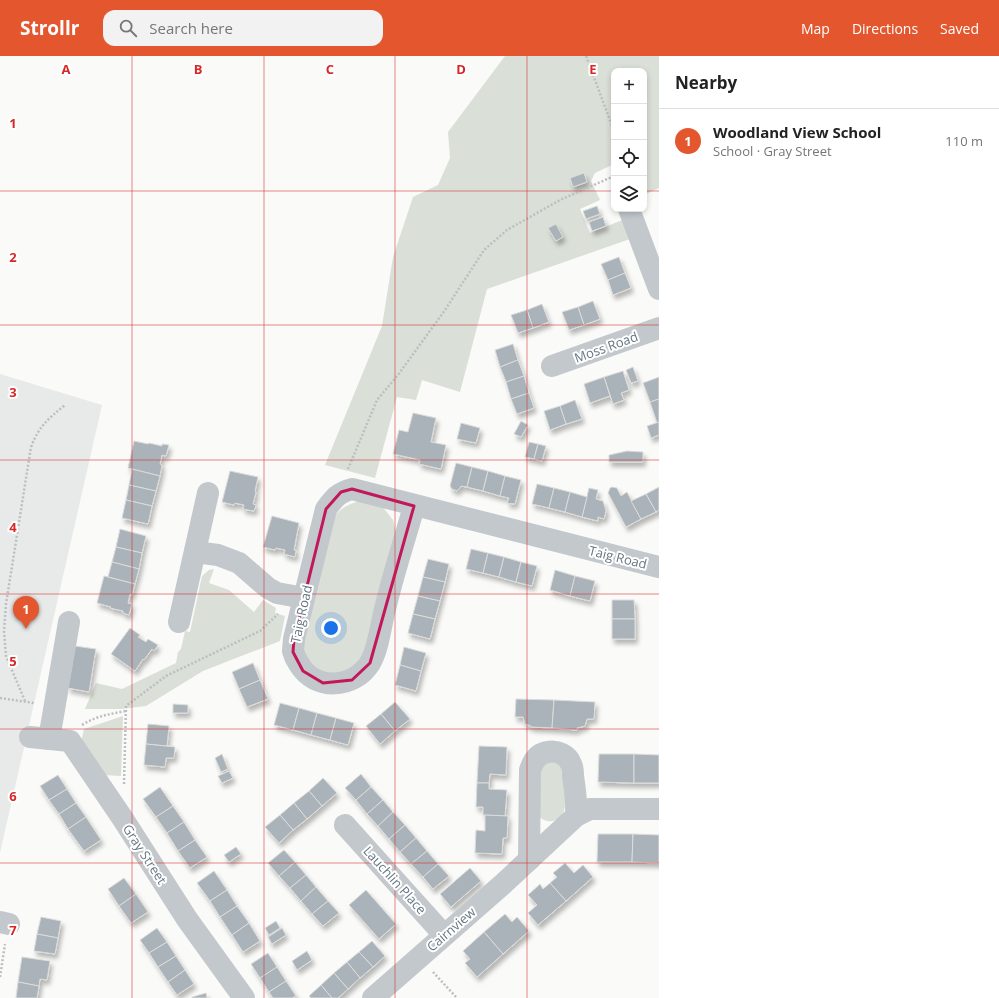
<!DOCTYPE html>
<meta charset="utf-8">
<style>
body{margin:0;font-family:"Open Sans",sans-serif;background:#f2f2f2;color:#222}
.controls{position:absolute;right:12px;top:12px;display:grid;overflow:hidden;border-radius:8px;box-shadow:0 2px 6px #0003}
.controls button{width:36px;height:36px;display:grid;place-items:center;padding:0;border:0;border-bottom:1px solid #e0e0e0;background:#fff;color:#222;font:20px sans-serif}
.you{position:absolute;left:331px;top:572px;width:14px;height:14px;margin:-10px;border:3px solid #fff;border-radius:50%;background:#1a73e8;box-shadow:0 0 0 6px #1a73e833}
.badge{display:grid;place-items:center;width:26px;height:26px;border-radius:50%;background:#e4572e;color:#fff;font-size:13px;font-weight:700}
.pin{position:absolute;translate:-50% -33px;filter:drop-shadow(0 1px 2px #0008)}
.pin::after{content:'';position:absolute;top:21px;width:14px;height:12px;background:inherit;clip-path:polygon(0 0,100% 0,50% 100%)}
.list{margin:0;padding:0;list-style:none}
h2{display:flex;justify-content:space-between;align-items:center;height:52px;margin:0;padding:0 16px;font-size:17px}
h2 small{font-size:13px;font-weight:400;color:#767676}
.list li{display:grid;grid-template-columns:26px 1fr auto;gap:12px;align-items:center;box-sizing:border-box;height:64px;padding:0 16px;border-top:1px solid #e0e0e0}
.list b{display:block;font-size:15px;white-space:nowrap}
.list p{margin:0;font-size:13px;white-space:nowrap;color:#767676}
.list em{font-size:13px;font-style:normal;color:#767676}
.icon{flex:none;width:22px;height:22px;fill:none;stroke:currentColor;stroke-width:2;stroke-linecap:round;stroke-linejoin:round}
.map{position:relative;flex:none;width:659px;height:942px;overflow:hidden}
header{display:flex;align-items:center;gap:24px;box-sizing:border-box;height:56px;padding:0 20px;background:#e4572e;color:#fff}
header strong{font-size:19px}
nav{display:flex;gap:22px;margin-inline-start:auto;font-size:14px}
.search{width:280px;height:36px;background:#f2f2f2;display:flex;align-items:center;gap:10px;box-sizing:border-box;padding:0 14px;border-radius:12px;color:#767676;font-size:15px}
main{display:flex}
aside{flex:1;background:#fff}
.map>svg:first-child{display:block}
.built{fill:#e8e9e9}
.green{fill:#dadfd7}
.building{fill:#aab3b9;stroke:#dcdcda;filter:url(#shadow)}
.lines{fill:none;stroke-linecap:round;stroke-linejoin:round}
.path{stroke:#bbbfc2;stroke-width:2.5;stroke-dasharray:2 2;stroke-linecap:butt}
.minor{stroke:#c3c8cc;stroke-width:22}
.marked{fill:none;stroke:#c2185b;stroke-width:3;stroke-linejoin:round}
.grid{fill:none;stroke:#d62828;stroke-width:1;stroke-opacity:0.55}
.labels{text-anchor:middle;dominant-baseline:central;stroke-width:4;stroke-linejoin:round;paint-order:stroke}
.street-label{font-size:13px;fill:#657683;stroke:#fff}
.grid-label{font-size:13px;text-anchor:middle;font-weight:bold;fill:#d62828;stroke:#fff;stroke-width:4;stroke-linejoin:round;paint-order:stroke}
</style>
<header>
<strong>Strollr</strong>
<div class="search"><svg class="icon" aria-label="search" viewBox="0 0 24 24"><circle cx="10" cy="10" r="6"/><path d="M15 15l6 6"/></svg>Search here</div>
<nav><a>Map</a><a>Directions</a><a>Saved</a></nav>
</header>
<main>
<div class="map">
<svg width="659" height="942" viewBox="0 0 659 942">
<defs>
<filter id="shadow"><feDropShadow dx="2.5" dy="4.5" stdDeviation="2" flood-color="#0004"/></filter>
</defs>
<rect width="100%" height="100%" fill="#fafaf8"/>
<polygon class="built" points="0,318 102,349 0,797"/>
<g class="green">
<polygon points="505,0 659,0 659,132 644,139 644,15 614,15 614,108 595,117 591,125 600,144 580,153 590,177 625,163 630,183 487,233 460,336 422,324 416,344 397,341 375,422 325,409 382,270 393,201 413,141 438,129 450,102 448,76"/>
<path d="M 359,445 L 381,449 L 393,464 L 396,477 L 368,593 L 358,612 L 331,620 L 306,607 L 301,581 L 332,463 C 340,453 346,449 359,445 Z"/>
<polygon points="214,513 209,527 229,534 254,556 263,544 276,552 275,557 285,560 280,585 203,615 146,650 121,653 85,653 96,627 122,633 176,607 178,596 181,593 185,575 190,576 202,520 209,514"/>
<polygon points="123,660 121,720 103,719 81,687 84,673"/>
<path d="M 554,704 L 565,714 L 565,750 C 563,765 549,770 538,760 L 541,708 Z"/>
</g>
<g class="building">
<polygon points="584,117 587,126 573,131 570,122"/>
<polygon points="597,150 600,158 586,163 583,155"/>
<polygon points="603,161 606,170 592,175 589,166"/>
<polygon points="556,168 563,181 556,185 548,172"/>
<polygon points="619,201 625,217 608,224 601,208"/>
<polygon points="625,217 631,232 613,239 608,224"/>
<polygon points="593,245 600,263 584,269 578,251"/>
<polygon points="542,248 549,266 533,272 527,254"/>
<polygon points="578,251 584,269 569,274 562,256"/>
<polygon points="527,254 533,272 518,277 511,259"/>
<polygon points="513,288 518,304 500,311 495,294"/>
<polygon points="518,304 524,320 506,326 500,311"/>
<polygon points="633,311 638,325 631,327 626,314"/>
<polygon points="623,315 629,334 621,337 624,344 613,348 604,321"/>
<polygon points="524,320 529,337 511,343 506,326"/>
<polygon points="604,321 610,340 590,347 584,328"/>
<polygon points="659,321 659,343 650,346 643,327"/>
<polygon points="529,337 534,352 517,358 511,343"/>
<polygon points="659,343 659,366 657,367 650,346"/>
<polygon points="575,344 582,363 566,368 560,350"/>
<polygon points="560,350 566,368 550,374 544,355"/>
<polygon points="413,357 436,362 431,386 446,389 441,413 419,408 420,404 393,398 399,374 408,376"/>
<polygon points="521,365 528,369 521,381 514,378"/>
<polygon points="659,366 659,379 651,382 647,370"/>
<polygon points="461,367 480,372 476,387 457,383"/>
<polygon points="134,385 148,388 149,387 162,390 162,388 169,389 166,400 162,399 160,408 162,409 160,420 128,412"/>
<polygon points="529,386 538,388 534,403 525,401"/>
<polygon points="538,388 546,390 542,405 534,403"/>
<polygon points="627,395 643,396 643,406 609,406 609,399"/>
<polygon points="456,407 472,411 467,431 461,430 460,432 457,435 452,433 450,430"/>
<polygon points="472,411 488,415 483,435 467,431"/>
<polygon points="132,413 160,420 156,435 129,429"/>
<polygon points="230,415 258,421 255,435 256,436 253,448 256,449 254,455 243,453 244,449 235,447 234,449 222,446"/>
<polygon points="488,415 505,420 500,440 483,435"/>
<polygon points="505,420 521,424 515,448 507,447 509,442 500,440"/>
<polygon points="537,428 554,432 549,452 532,448"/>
<polygon points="129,429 156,435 152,450 126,444"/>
<polygon points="612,431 617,432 621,440 627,436 641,463 626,471 608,437 610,432"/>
<polygon points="659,431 659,454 656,456 646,438"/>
<polygon points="554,432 570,436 565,456 549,452"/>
<polygon points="589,432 598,434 596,443 603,445 606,455 604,463 598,461 598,465 582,461"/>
<polygon points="570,436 587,441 582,461 565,456"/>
<polygon points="646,438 656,456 641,463 631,445"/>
<polygon points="126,444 152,450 148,468 122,462"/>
<polygon points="272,460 299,467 294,494 296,494 295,501 284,498 285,494 276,492 275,494 263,491"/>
<polygon points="120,473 146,480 142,497 116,491"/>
<polygon points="116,491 142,497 139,513 112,506"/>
<polygon points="471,493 488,497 483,517 466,513"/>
<polygon points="488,497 504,501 499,521 483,517"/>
<polygon points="504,501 521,506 516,526 499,521"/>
<polygon points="428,503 449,508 445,526 423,521"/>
<polygon points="112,506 139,513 135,528 108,521"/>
<polygon points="521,506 537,510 532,530 516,526"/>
<polygon points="555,514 575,520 570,540 550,534"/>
<polygon points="104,520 135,528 132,539 130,538 128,547 132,548 129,559 123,557 123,555 110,552 111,551 97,547"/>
<polygon points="575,520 595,525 590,545 570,540"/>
<polygon points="423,521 445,526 440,545 418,540"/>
<polygon points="418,540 440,545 435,563 413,558"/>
<polygon points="612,544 634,544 635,563 612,563"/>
<polygon points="413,558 435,563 430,583 408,577"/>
<rect x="612" y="563" width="23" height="20"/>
<polygon points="130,572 140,579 138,581 146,586 148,583 158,589 154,595 152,593 144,604 143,603 135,615 111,598"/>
<polygon points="75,590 96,593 89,636 68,632"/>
<polygon points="404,591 426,597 421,615 400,609"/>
<polygon points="253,607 260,624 239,633 232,616"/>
<polygon points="400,609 421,615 416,635 395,629"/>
<polygon points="260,624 268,643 247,651 239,633"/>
<polygon points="516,643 554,644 552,672 531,671 531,670 525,668 523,661 515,661"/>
<polygon points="554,644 595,646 594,663 587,663 585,670 577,672 577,674 552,672"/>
<polygon points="395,646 410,663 395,675 381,658"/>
<polygon points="280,647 299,652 293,674 274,669"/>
<polygon points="173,648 188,649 188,657 173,657"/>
<polygon points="299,652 317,657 311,679 293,674"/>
<polygon points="317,657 336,662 330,684 311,679"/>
<polygon points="381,658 395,675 380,688 366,670"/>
<polygon points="336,662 354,667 348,689 330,684"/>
<polygon points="148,668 169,670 167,690 146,688"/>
<polygon points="146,688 175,691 174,702 166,702 165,711 144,709"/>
<polygon points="479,690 507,691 506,719 490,718 489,727 477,727"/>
<polygon points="222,698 228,713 221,716 215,702"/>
<polygon points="599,698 634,698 634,727 598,726"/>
<polygon points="634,698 659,699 659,727 634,727"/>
<polygon points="229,715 233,722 222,727 218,720"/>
<polygon points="361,718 371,731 356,744 345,732"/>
<polygon points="58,719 67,733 49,744 40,730"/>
<polygon points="323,722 337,737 322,750 309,735"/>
<polygon points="477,727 489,727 489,733 507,734 505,760 483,759 483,751 476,751"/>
<polygon points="160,731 173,750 156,761 143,743"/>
<polygon points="371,731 383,744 367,758 356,744"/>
<polygon points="67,733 76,747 59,758 49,744"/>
<polygon points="309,735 322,750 307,763 294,747"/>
<polygon points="383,744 393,756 378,770 367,758"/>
<polygon points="76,747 86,761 68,773 59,758"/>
<polygon points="294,747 307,763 293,774 280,759"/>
<polygon points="173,750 184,766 167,777 156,761"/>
<polygon points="393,756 405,769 389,783 378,770"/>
<polygon points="280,759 293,774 279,787 265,771"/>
<polygon points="485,759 508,760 507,782 503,782 502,798 475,797 476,774 485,775"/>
<polygon points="86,761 101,784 84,795 68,773"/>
<polygon points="184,766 195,784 178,795 167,777"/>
<polygon points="405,769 416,782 400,796 389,783"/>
<polygon points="598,778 633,778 632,806 597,806"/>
<polygon points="633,778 659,779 659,807 632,806"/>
<polygon points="416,782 427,795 411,808 400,796"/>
<polygon points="195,784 207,801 190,812 178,795"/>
<polygon points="236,791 241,798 229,806 224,799"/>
<polygon points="284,794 295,806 279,820 268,807"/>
<polygon points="427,795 438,808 423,821 411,808"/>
<polygon points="295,806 306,819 290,832 279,820"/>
<polygon points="565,807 574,817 583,809 593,821 566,845 550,827 557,821 553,817"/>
<polygon points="438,808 449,820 433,833 423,821"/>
<polygon points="470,812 481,825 451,851 440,838"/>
<polygon points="214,815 227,834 210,845 197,827"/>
<polygon points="306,819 316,831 301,845 290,832"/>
<polygon points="124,822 136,838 119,850 108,833"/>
<polygon points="550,827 566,845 538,869 528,857 537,849 528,839 540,828 543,833"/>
<polygon points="316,831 328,845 312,858 301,845"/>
<polygon points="227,834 237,850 220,861 210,845"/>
<polygon points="366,834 396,868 379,883 349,849"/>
<polygon points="136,838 148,856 131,867 119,850"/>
<polygon points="328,845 339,857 323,870 312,858"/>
<polygon points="237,850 249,867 232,879 220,861"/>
<polygon points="505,858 512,866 517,861 529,875 503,898 484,876"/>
<polygon points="41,861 61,865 58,882 37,878"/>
<polygon points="276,865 280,872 269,879 265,872"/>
<polygon points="249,867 260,885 243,896 232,879"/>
<polygon points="157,872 167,886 149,897 140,884"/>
<polygon points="282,872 286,879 272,888 268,881"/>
<polygon points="484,876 503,898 477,921 465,907 470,903 463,895"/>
<polygon points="37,878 58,882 55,898 34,895"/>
<polygon points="372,885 385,900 373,911 359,896"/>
<polygon points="167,886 176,900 158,911 149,897"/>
<polygon points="307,895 312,904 297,914 292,905"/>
<polygon points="359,896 373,911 360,922 347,906"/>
<polygon points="268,897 277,911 260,922 251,908"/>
<polygon points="176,900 185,914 168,926 158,911"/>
<polygon points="22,901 50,905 47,924 40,923 39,930 18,926"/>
<polygon points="347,906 360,922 348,933 334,917"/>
<polygon points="277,911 286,925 269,936 260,922"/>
<polygon points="185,914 194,928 177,939 168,926"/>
<polygon points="334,917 348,933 338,942 332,942 321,929"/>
<polygon points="286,925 296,940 292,942 273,942 269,936"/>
<polygon points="18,926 39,930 37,942 16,942"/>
<polygon points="321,929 332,942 311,942 309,940"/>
<polygon points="206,937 207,942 192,942 192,941"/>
</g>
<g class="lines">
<g class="path">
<polyline points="586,0 614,75"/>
<polyline points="348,413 377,344 398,319 445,254 484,194 507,174 560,144 614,120"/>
<polyline points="0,642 34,647"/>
<path d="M 25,645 L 6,600 L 4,575 L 6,548 L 31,391 C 39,370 48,363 65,349"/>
<path d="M 82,669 C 96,660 110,658 126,655"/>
<polyline points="124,728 126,650 166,620 260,575 278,558"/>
<polyline points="433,916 457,942"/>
<polyline points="0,921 5,888"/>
</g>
<g class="minor">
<polyline points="629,153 659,233"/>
<polyline points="552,310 659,272"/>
<path d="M 414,450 C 405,483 394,515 386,549 C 381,566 379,592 370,607 C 354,633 315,635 299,608 C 297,605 294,599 293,595 C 293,591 294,586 294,583 L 326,453 C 335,441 338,437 352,433 L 659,511"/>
<polyline points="195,496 218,499 239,507 268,532 277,537 304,542"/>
<polyline points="179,566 208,437"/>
<polyline points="30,681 70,685 123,763 187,863 244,942"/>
<polyline points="49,683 69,566"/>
<polyline points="345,769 444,879"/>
<path d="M 529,804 L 530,714 C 533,705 538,697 548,696 C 557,694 568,699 571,708 C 573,711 573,716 573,720 C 575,733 577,746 576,760"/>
<polyline points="0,866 9,868"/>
<polyline points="373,942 503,828 576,760 590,753 659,753"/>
</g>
</g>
<path class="marked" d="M 352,433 L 414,450 L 370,607 L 352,624 L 323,627 L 303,615 L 293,596 L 294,583 L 326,453 L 341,436 Z"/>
<path class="grid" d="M 132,0 L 132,942M 264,0 L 264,942M 395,0 L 395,942M 527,0 L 527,942M 0,135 L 614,135M 644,135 L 659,135M 0,269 L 659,269M 0,404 L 659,404M 0,538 L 659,538M 0,673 L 659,673M 0,807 L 659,807"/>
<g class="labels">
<g class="street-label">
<text transform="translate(606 291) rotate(-20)">Moss Road</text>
<text transform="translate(618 501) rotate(14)">Taig Road</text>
<text transform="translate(301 558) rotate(-78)">Taig Road</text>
<text transform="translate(145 798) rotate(57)">Gray Street</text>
<text transform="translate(395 824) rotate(48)">Lauchlin Place</text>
<text transform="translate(451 873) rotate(-41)">Cairnview</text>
</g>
</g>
<g class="grid-label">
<text x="66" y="18">A</text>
<text x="198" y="18">B</text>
<text x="330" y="18">C</text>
<text x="461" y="18">D</text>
<text x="593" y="18">E</text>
<text x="13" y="72">1</text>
<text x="13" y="206">2</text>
<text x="13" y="341">3</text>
<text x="13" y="476">4</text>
<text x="13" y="610">5</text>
<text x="13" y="745">6</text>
<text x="13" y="879">7</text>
</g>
</svg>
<div class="controls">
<button>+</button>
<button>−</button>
<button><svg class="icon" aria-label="locate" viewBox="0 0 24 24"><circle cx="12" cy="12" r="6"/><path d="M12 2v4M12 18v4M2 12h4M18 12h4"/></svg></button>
<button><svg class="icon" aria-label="layers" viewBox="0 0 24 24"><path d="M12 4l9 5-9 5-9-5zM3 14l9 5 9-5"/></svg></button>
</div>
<div class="you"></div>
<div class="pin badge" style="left:26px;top:573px">1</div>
</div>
<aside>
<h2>Nearby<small></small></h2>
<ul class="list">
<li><span class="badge">1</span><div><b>Woodland View School</b><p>School · Gray Street</p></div><em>110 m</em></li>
</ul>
</aside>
</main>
